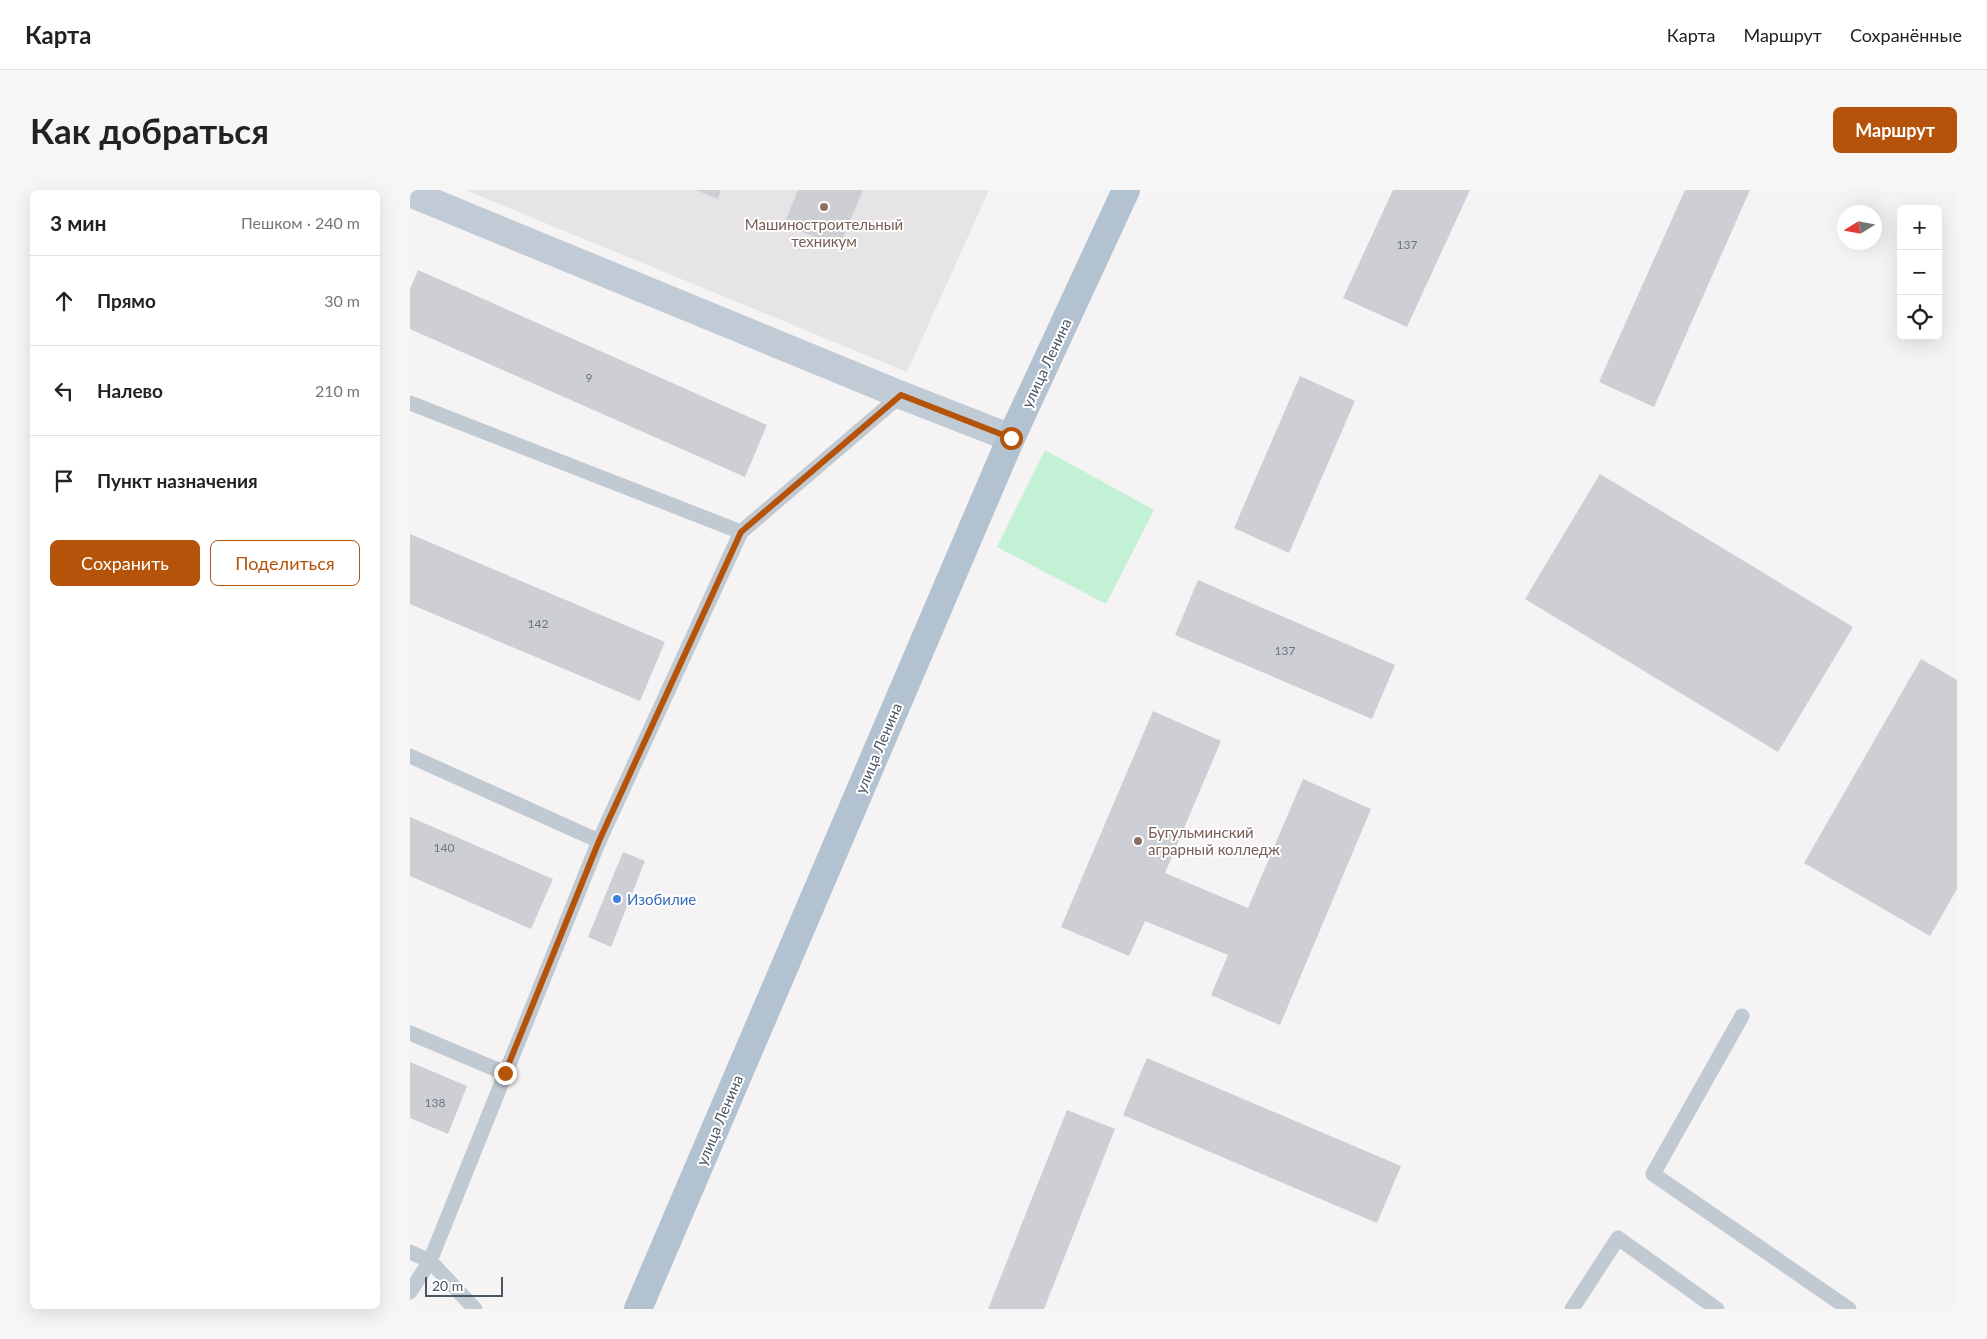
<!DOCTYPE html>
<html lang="ru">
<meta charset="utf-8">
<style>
body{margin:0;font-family:Lato,sans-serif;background:#f6f6f6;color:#222}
.controls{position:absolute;right:15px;top:15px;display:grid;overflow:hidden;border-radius:8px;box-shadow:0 5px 20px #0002}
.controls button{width:45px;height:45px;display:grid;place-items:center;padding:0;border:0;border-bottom:1px solid #e0e0e0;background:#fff;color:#222;font:25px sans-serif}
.compass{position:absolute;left:1427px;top:15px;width:45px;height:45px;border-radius:50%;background:#fff;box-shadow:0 5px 20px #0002;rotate:259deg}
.scale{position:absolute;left:15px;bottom:12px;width:78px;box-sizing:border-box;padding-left:5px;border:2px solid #4a5661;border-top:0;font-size:14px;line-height:18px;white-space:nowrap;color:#4a5661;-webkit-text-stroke:4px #fff;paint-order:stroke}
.stop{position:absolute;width:15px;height:15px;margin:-11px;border:4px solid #b45309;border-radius:50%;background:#fff}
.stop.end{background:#b45309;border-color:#fff;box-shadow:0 1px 5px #0008}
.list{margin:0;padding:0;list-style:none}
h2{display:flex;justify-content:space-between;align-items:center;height:65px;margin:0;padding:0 20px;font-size:21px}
h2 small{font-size:16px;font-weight:400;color:#767676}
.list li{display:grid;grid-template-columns:32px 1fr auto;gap:15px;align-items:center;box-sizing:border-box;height:90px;padding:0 20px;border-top:1px solid #e0e0e0}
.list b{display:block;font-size:19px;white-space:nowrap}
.list em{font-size:16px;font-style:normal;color:#767676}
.actions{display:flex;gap:10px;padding:15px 20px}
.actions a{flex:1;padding:11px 0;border:1px solid #b45309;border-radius:8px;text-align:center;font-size:18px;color:#b45309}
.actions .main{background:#b45309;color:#fff}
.icon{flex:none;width:28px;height:28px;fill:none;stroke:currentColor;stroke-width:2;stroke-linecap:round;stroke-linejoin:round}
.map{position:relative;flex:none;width:1547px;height:1119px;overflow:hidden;border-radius:8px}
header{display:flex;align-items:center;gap:30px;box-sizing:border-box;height:70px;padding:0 25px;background:#fff;border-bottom:1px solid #e0e0e0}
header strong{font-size:24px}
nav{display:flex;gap:28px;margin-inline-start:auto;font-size:18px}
.intro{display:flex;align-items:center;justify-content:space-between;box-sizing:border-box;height:120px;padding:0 30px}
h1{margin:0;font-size:35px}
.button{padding:12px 22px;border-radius:8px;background:#b45309;color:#fff;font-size:18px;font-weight:700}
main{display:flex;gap:30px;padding:0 30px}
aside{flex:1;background:#fff;border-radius:8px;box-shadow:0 5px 20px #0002}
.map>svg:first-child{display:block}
.education{fill:#e6e4e5}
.green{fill:#c3f1d5}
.building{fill:#cdcfd5}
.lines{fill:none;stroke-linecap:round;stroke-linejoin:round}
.lane{stroke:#c1cad2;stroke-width:15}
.secondary{stroke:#c1cbd6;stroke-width:28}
.primary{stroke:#b3c2d1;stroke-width:28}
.route{stroke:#b45309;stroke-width:6}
.education-dot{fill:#8d6e63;stroke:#fff;stroke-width:2}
.shop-dot{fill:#3f7fe0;stroke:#fff;stroke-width:2}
.labels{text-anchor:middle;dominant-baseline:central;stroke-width:4;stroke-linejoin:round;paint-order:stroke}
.number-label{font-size:12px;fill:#6b747e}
.education-label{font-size:15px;fill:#785e54;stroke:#fff}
.street-label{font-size:15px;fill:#4a5661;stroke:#fff}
.shop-label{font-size:15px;fill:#366cbe;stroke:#fff;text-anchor:start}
</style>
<header>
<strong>Карта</strong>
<nav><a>Карта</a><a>Маршрут</a><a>Сохранённые</a></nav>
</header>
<div class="intro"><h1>Как добраться</h1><a class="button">Маршрут</a></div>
<main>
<aside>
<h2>3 мин<small>Пешком · 240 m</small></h2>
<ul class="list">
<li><svg class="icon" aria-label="ahead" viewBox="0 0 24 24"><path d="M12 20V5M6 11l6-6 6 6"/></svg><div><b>Прямо</b></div><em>30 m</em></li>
<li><svg class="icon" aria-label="left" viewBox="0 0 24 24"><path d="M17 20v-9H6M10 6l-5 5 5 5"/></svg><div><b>Налево</b></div><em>210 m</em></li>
<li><svg class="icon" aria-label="arrive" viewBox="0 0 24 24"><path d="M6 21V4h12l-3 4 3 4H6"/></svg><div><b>Пункт назначения</b></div></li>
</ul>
<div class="actions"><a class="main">Сохранить</a><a>Поделиться</a></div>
</aside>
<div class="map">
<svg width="1547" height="1119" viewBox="0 0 1547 1119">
<rect width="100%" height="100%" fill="#f5f3f3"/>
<polygon class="education" points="55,0 579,0 497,182"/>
<polygon class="green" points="635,260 744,320 696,414 587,357"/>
<g class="building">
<polygon points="286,0 311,0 308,9"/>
<polygon points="388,0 453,0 429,57 374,34"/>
<polygon points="983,0 1060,0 997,137 933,108"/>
<polygon points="1275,0 1340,0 1244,217 1189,192"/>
<polygon points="8,80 357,235 335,287 0,139 0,99"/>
<polygon points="890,186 945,211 879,363 824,338"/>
<polygon points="1190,284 1443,437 1368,562 1115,409"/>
<polygon points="0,344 255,452 230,511 0,414"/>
<polygon points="788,390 985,475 962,529 765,445"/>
<polygon points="1511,469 1547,490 1547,699 1520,746 1394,673"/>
<polygon points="743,521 811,551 755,683 838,718 893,589 961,619 870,835 801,805 818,765 735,731 719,766 651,737"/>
<polygon points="0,627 143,689 121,739 0,686"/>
<polygon points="213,662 235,671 201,757 178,747"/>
<polygon points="737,868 991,976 967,1033 713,925"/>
<polygon points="0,872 57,896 38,944 0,928"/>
<polygon points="657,920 705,939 634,1119 578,1119"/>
</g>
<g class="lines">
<g class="lane">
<polyline points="0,213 331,342"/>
<polyline points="0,566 189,651"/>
<polyline points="1332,826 1243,984 1439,1119"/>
<polyline points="0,843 95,883"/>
<polyline points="0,1062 20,1071 65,1119"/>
<polyline points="0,1102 20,1071 189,651 331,342 491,205"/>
<polyline points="1162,1119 1208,1048 1307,1119"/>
</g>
<polyline class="secondary" points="0,3 491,205 601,248"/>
<polyline class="primary" points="228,1119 601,248 716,0"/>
</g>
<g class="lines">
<polyline class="route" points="95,883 189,651 331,342 491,205 601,248"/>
</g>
<g class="education-dot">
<circle cx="414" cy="17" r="5"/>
<circle cx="728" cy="651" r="5"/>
</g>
<circle class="shop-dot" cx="207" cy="709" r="5"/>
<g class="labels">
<g class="number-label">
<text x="997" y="54">137</text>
<text x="179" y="187">9</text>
<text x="128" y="433">142</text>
<text x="875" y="460">137</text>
<text x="34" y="657">140</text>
<text x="25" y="912">138</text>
</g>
<g class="education-label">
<text x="414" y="34">Машиностроительный<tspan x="414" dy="17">техникум</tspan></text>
<text x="738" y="642" text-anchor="start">Бугульминский<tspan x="738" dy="17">аграрный колледж</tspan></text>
</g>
<g class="street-label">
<text transform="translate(636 173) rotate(-65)">улица Ленина</text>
<text transform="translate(468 558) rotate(-67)">улица Ленина</text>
<text transform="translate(309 930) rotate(-67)">улица Ленина</text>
</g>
<g class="shop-label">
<text x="217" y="709">Изобилие</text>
</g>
</g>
</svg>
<div class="controls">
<button>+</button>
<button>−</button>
<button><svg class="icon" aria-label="locate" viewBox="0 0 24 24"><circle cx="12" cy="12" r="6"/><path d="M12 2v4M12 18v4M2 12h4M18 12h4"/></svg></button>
</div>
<svg class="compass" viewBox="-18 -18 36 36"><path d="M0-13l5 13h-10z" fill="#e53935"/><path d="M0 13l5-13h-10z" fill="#767676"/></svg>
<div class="scale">20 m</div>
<div class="stop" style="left:601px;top:248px"></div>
<div class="stop end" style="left:95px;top:883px"></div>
</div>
</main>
